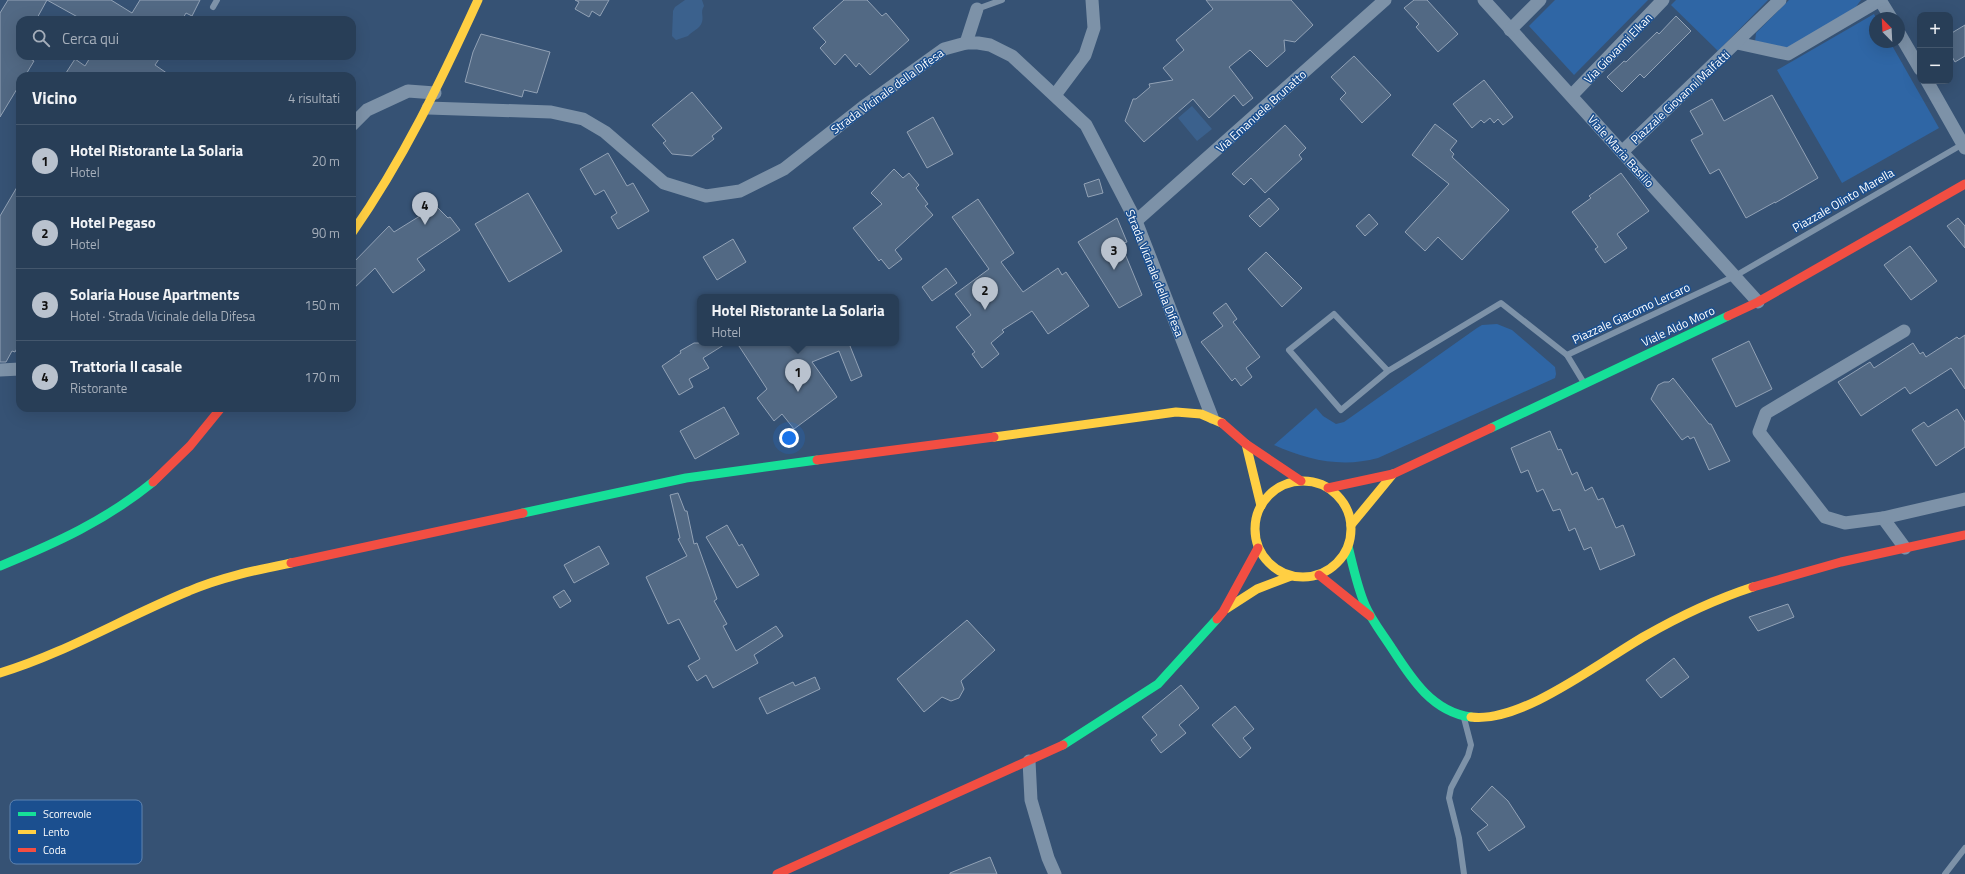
<!DOCTYPE html>
<html lang="it">
<meta charset="utf-8">
<style>
body{margin:0;font-family:"Titillium Web",sans-serif;background:#30455d;color:#f1f3f6}
.controls{position:absolute;right:12px;top:12px;display:grid;overflow:hidden;border-radius:8px;box-shadow:0 4px 16px #0002}
.controls button{width:36px;height:36px;display:grid;place-items:center;padding:0;border:0;border-bottom:1px solid #44576d;background:#283e57;color:#f1f3f6;font:20px sans-serif}
.compass{position:absolute;left:1869px;top:12px;width:36px;height:36px;border-radius:50%;background:#283e57;box-shadow:0 4px 16px #0002;rotate:336deg}
.you{position:absolute;left:789px;top:438px;width:14px;height:14px;margin:-10px;border:3px solid #fff;border-radius:50%;background:#1a73e8;box-shadow:0 0 0 6px #1a73e833}
.badge{display:grid;place-items:center;width:26px;height:26px;border-radius:50%;background:#b9c2ce;color:#111;font-size:13px;font-weight:700}
.pin{position:absolute;translate:-50% -33px;filter:drop-shadow(0 1px 2px #0008)}
.pin::after{content:'';position:absolute;top:21px;width:14px;height:12px;background:inherit;clip-path:polygon(0 0,100% 0,50% 100%)}
.popup{position:absolute;left:697px;top:294px;width:202px;height:52px;box-sizing:border-box;display:grid;place-content:center;border-radius:8px;background:#283e57;filter:drop-shadow(0 1px 3px #0005);font-size:13px;white-space:nowrap;color:#a5aeba}
.popup b{font-size:15px;color:#f1f3f6}
.popup::after{content:'';position:absolute;left:50%;top:100%;margin-left:-8px;border:8px solid transparent;border-top-color:#283e57}
.list{margin:0;padding:0;list-style:none}
h2{display:flex;justify-content:space-between;align-items:center;height:52px;margin:0;padding:0 16px;font-size:17px}
h2 small{font-size:13px;font-weight:400;color:#a5aeba}
.list li{display:grid;grid-template-columns:26px 1fr auto;gap:12px;align-items:center;box-sizing:border-box;height:72px;padding:0 16px;border-top:1px solid #44576d}
.list b{display:block;font-size:15px;white-space:nowrap}
.list p{margin:0;font-size:13px;white-space:nowrap;color:#a5aeba}
.list em{font-size:13px;font-style:normal;color:#a5aeba}
.icon{flex:none;width:22px;height:22px;fill:none;stroke:currentColor;stroke-width:2;stroke-linecap:round;stroke-linejoin:round}
.map{position:relative;flex:none;width:1965px;height:874px;overflow:hidden}
.search{position:absolute;background:#283e57;box-shadow:0 4px 16px #0002;left:16px;top:16px;width:340px;height:44px;display:flex;align-items:center;gap:10px;box-sizing:border-box;padding:0 14px;border-radius:12px;color:#a5aeba;font-size:15px}
.panel{position:absolute;background:#283e57;box-shadow:0 4px 16px #0002;left:16px;top:72px;width:340px;height:340px;border-radius:12px}
.map>svg:first-child{display:block}
.green{fill:#2f66a5}
.water{fill:#3b618d}
.building{fill:#526984;stroke:#92a2b6}
.lines{fill:none;stroke-linecap:round;stroke-linejoin:round}
.lane{stroke:#7d92a8;stroke-width:6}
.street{stroke:#7d92a8;stroke-width:13}
.fast{stroke:#16e098;stroke-width:9}
.slow{stroke:#ffcf43;stroke-width:9}
.jam{stroke:#f24e42;stroke-width:9}
.labels{text-anchor:middle;dominant-baseline:central;stroke-width:3;stroke-linejoin:round;paint-order:stroke}
.street-label{font-size:12px;fill:#fff;stroke:#1b4f8f}
.key{fill:#1b4f8f;stroke:#5f84b1;stroke-width:1}
.key-label{font-size:11px;fill:#fff}
</style>
<div class="map">
<svg width="1965" height="874" viewBox="0 0 1965 874">
<rect width="100%" height="100%" fill="#365274"/>
<g class="green">
<polygon points="1555,0 1648,0 1574,75 1529,26"/>
<polygon points="1676,0 1768,0 1718,51 1671,5"/>
<polygon points="1789,0 1861,0 1855,8 1789,48 1755,42 1756,33"/>
<polygon points="1874,14 1876,18 1875,42 1890,42 1939,128 1842,183 1777,70"/>
<path d="M 1497,324 L 1512,330 L 1555,367 L 1556,374 L 1555,378 L 1378,458 C 1342,468 1307,460 1274,445 L 1316,408 L 1323,416 L 1336,424 L 1344,422 L 1477,328 L 1482,325 Z"/>
</g>
<g class="water">
<path d="M 685,0 L 702,0 L 704,6 C 700,12 704,16 702,22 C 700,29 692,31 688,36 L 676,40 L 672,36 L 673,11 L 675,7 Z"/>
<polygon points="1192,106 1212,129 1197,141 1178,118"/>
</g>
<g class="building">
<polygon points="8,0 111,0 132,13 140,0 200,0 192,16 186,13 182,20 83,20 47,0 36,20 20,20 20,56 25,56 34,61 25,76 20,76 20,84 0,117 0,13"/>
<polygon points="575,0 609,0 600,16 592,11 589,17 575,9 579,2"/>
<polygon points="844,0 867,0 882,16 886,13 909,40 870,75 859,63 856,67 845,54 835,65 820,48 826,42 813,28"/>
<polygon points="1206,0 1291,0 1313,25 1295,42 1284,40 1285,51 1267,67 1250,50 1229,67 1253,98 1243,106 1234,95 1209,118 1193,99 1144,142 1125,121 1133,99 1136,99 1150,87 1149,84 1173,80 1163,68 1184,50 1176,40 1213,9"/>
<polygon points="1414,0 1427,0 1458,34 1438,52 1416,27 1419,24 1404,8"/>
<polygon points="1676,16 1691,31 1644,78 1640,74 1622,92 1607,77 1624,61 1626,62 1657,32 1659,34"/>
<polygon points="1965,25 1965,56 1955,62 1950,53 1950,34"/>
<polygon points="481,34 550,52 537,93 524,90 522,97 465,82 473,52"/>
<polygon points="91,56 161,56 155,65 171,76 64,76 75,59 85,66"/>
<polygon points="1354,56 1391,95 1362,123 1340,99 1346,93 1331,77"/>
<polygon points="1484,80 1513,117 1503,125 1498,119 1494,123 1490,118 1484,123 1481,120 1472,128 1453,104"/>
<polygon points="692,92 722,128 712,136 714,139 692,156 672,154 663,143 666,141 652,125"/>
<polygon points="1772,95 1818,178 1775,203 1775,202 1746,218 1719,169 1710,174 1691,140 1703,134 1690,111 1712,99 1724,121"/>
<polygon points="933,117 953,154 927,168 907,132"/>
<polygon points="1435,124 1457,141 1450,150 1454,154 1452,157 1509,210 1462,260 1438,237 1425,251 1405,232 1449,184 1412,155"/>
<polygon points="1285,125 1306,148 1299,155 1302,159 1265,193 1251,178 1244,185 1232,174"/>
<polygon points="608,153 627,186 633,183 649,211 618,229 611,217 617,213 604,190 595,195 580,169"/>
<polygon points="894,169 903,178 909,173 919,185 916,188 928,204 925,206 933,215 895,250 902,259 889,269 881,259 879,261 853,228 882,204 871,193"/>
<polygon points="1621,173 1649,211 1617,234 1627,248 1605,263 1595,249 1598,247 1572,212 1591,198 1589,196"/>
<polygon points="1099,179 1103,193 1088,197 1084,184"/>
<polygon points="20,182 20,343 15,352 12,351 6,362 0,362 0,216"/>
<polygon points="528,193 562,251 509,282 475,224"/>
<polygon points="1269,198 1279,209 1260,227 1249,216"/>
<polygon points="978,199 1014,253 1001,262 1023,292 1058,268 1062,275 1066,272 1089,306 1048,334 1032,311 1002,330 1004,332 991,343 999,354 982,368 972,354 975,352 956,327 971,315 955,294 989,269 952,217"/>
<polygon points="436,206 448,218 450,217 460,230 417,259 425,270 393,293 375,268 352,290 352,264 389,226 394,232"/>
<polygon points="1369,214 1378,224 1365,236 1356,226"/>
<polygon points="1117,218 1127,242 1121,244 1142,295 1119,308 1078,242"/>
<polygon points="1958,218 1965,226 1965,248 1947,226"/>
<polygon points="733,239 746,262 717,280 703,257"/>
<polygon points="1910,246 1937,281 1911,300 1884,265"/>
<polygon points="1266,252 1302,288 1282,307 1248,269"/>
<polygon points="946,268 957,283 932,301 922,287"/>
<polygon points="1226,303 1237,319 1233,322 1260,357 1246,368 1252,377 1241,386 1235,378 1232,381 1201,342 1223,326 1213,313"/>
<polygon points="1965,335 1965,389 1951,368 1910,394 1905,387 1861,416 1838,382 1870,362 1874,368 1913,343 1920,354 1923,352 1926,357 1957,337 1959,339"/>
<polygon points="1749,341 1772,389 1736,407 1712,359"/>
<polygon points="694,343 727,343 703,358 709,368 689,379 693,387 679,395 662,366 681,353 680,351"/>
<polygon points="737,343 857,343 850,346 862,376 851,381 839,351 812,362 837,397 794,429 782,414 774,421 757,398 767,389"/>
<polygon points="1673,378 1709,424 1711,424 1730,461 1709,470 1694,437 1690,439 1688,436 1682,440 1651,399 1658,385 1664,382 1669,382"/>
<polygon points="724,407 739,434 695,459 680,431"/>
<polygon points="1957,409 1965,422 1965,447 1936,466 1912,430 1924,422 1928,427"/>
<polygon points="1550,431 1558,450 1561,449 1572,475 1577,472 1585,491 1592,487 1598,500 1603,498 1616,528 1623,525 1635,555 1600,570 1591,547 1584,550 1575,528 1569,531 1560,509 1553,511 1543,489 1537,492 1528,470 1521,473 1511,448"/>
<polygon points="678,493 685,511 687,511 694,544 697,543 717,599 714,601 727,624 723,626 736,651 776,626 783,636 754,655 758,663 713,688 706,675 697,681 688,666 700,659 679,619 668,624 646,577 687,556 678,539 680,538 670,495"/>
<polygon points="727,525 739,546 742,544 759,575 737,588 706,537"/>
<polygon points="599,546 609,564 574,583 564,565"/>
<polygon points="564,590 571,601 560,608 553,597"/>
<polygon points="1788,604 1794,617 1758,631 1749,617"/>
<polygon points="967,620 995,650 961,681 964,689 959,698 951,701 942,697 924,712 897,679"/>
<polygon points="1674,658 1689,677 1661,698 1646,680"/>
<polygon points="815,677 820,689 767,714 759,698 793,682 795,686"/>
<polygon points="1181,685 1199,708 1179,725 1186,733 1161,753 1151,740 1157,735 1142,717"/>
<polygon points="1235,706 1254,729 1243,738 1251,748 1240,758 1212,725"/>
<polygon points="1492,786 1508,801 1525,827 1489,851 1477,833 1488,825 1471,809"/>
<polygon points="990,857 997,874 950,874 950,873"/>
</g>
<g class="lines">
<g class="lane">
<polyline points="213,7 217,0"/>
<polyline points="977,9 1002,0"/>
<polyline points="1388,371 1341,410 1289,350 1334,314 1388,371 1501,303 1567,355"/>
<polyline points="1584,383 1567,355 1735,276 1963,144"/>
<polyline points="1464,874 1459,838 1449,798 1451,788 1468,756 1471,745 1464,718"/>
<polyline points="1945,874 1965,848"/>
</g>
<g class="street">
<polyline points="1484,0 1758,302"/>
<polyline points="1880,0 1891,18"/>
<polyline points="1510,30 1540,0"/>
<polyline points="1899,33 1920,69"/>
<polyline points="966,43 977,9"/>
<polyline points="1737,43 1788,54 1880,0"/>
<polyline points="1927,81 1965,148"/>
<polyline points="1055,95 1085,55 1094,28 1092,0"/>
<polyline points="1572,95 1663,0"/>
<polyline points="428,108 551,112 583,119 605,132 664,183 706,196 740,191 784,169 863,107 944,49 966,43 978,43 990,45 1012,56 1086,125 1136,221 1212,417"/>
<polyline points="352,125 367,110 408,91 435,93"/>
<polyline points="1622,152 1780,0"/>
<polyline points="1136,221 1385,0"/>
<polyline points="1904,331 1766,413 1759,432 1825,517 1845,523 1883,518 1905,548"/>
<polyline points="0,370 20,369"/>
<polyline points="1883,518 1965,499"/>
<polyline points="1029,761 1031,800 1048,858 1055,874"/>
</g>
<g class="fast">
<polyline points="1491,428 1728,316"/>
<polyline points="523,513 686,478 817,460"/>
<path d="M 1348,546 C 1353,566 1357,586 1365,605 C 1372,621 1382,633 1391,647 C 1411,678 1432,712 1471,717"/>
<path d="M 0,566 C 56,543 105,521 153,482"/>
<polyline points="1063,745 1158,684 1217,619"/>
</g>
<g class="slow">
<path d="M 352,233 C 403,160 441,81 478,0"/>
<polyline points="994,437 1176,412 1201,414 1222,423"/>
<polyline points="1246,444 1261,506"/>
<circle cx="1303" cy="529" r="48"/>
<polyline points="1351,525 1393,474"/>
<polyline points="1226,609 1257,589 1291,576"/>
<path d="M 0,673 C 66,653 125,617 189,591 C 221,577 257,570 291,563"/>
<path d="M 1471,717 C 1521,724 1601,661 1645,636 C 1680,616 1716,599 1753,587"/>
</g>
<g class="jam">
<polyline points="1728,316 1758,302 1965,184"/>
<polyline points="1222,423 1246,444 1301,481"/>
<polyline points="817,460 994,437"/>
<polyline points="153,482 190,446 221,408"/>
<polyline points="1328,488 1393,474 1491,428"/>
<polyline points="291,563 523,513"/>
<polyline points="1319,575 1370,616"/>
<polyline points="1753,587 1841,562 1965,535"/>
<polyline points="1217,619 1223,612 1258,548"/>
<polyline points="777,874 1063,745"/>
</g>
</g>
<g class="labels">
<g class="street-label">
<text transform="translate(1618 48) rotate(-46)">Via Giovanni Elkan</text>
<text transform="translate(887 91) rotate(-36)">Strada Vicinale della Difesa</text>
<text transform="translate(1680 97) rotate(-43)">Piazzale Giovanni Malfatti</text>
<text transform="translate(1261 111) rotate(-42)">Via Emanuele Brunatto</text>
<text transform="translate(1621 151) rotate(48)">Viale Maria Basilio</text>
<text transform="translate(1843 200) rotate(-30)">Piazzale Olinto Marella</text>
<text transform="translate(1155 273) rotate(68)">Strada Vicinale della Difesa</text>
<text transform="translate(1631 313) rotate(-25)">Piazzale Giacomo Lercaro</text>
<text transform="translate(1678 326) rotate(-25)">Viale Aldo Moro</text>
</g>
</g>
<rect x="10" y="800" width="132" height="64" rx="6" class="key"/>
<rect x="18" y="812" width="18" height="4" fill="#16e098"/>
<rect x="18" y="830" width="18" height="4" fill="#ffcf43"/>
<rect x="18" y="848" width="18" height="4" fill="#f24e42"/>
<g class="key-label">
<text x="43" y="818">Scorrevole</text>
<text x="43" y="836">Lento</text>
<text x="43" y="854">Coda</text>
</g>
</svg>
<div class="controls">
<button>+</button>
<button>−</button>
</div>
<svg class="compass" viewBox="-18 -18 36 36"><path d="M0-13l5 13h-10z" fill="#e53935"/><path d="M0 13l5-13h-10z" fill="#a5aeba"/></svg>
<div class="you"></div>
<div class="pin badge" style="left:798px;top:392px">1</div>
<div class="popup"><b>Hotel Ristorante La Solaria</b>Hotel</div>
<div class="pin badge" style="left:985px;top:310px">2</div>
<div class="pin badge" style="left:1114px;top:270px">3</div>
<div class="pin badge" style="left:425px;top:225px">4</div>
<div class="search"><svg class="icon" aria-label="search" viewBox="0 0 24 24"><circle cx="10" cy="10" r="6"/><path d="M15 15l6 6"/></svg>Cerca qui</div>
<section class="panel">
<h2>Vicino<small>4 risultati</small></h2>
<ul class="list">
<li><span class="badge">1</span><div><b>Hotel Ristorante La Solaria</b><p>Hotel</p></div><em>20 m</em></li>
<li><span class="badge">2</span><div><b>Hotel Pegaso</b><p>Hotel</p></div><em>90 m</em></li>
<li><span class="badge">3</span><div><b>Solaria House Apartments</b><p>Hotel · Strada Vicinale della Difesa</p></div><em>150 m</em></li>
<li><span class="badge">4</span><div><b>Trattoria Il casale</b><p>Ristorante</p></div><em>170 m</em></li>
</ul>
</section>
</div>
